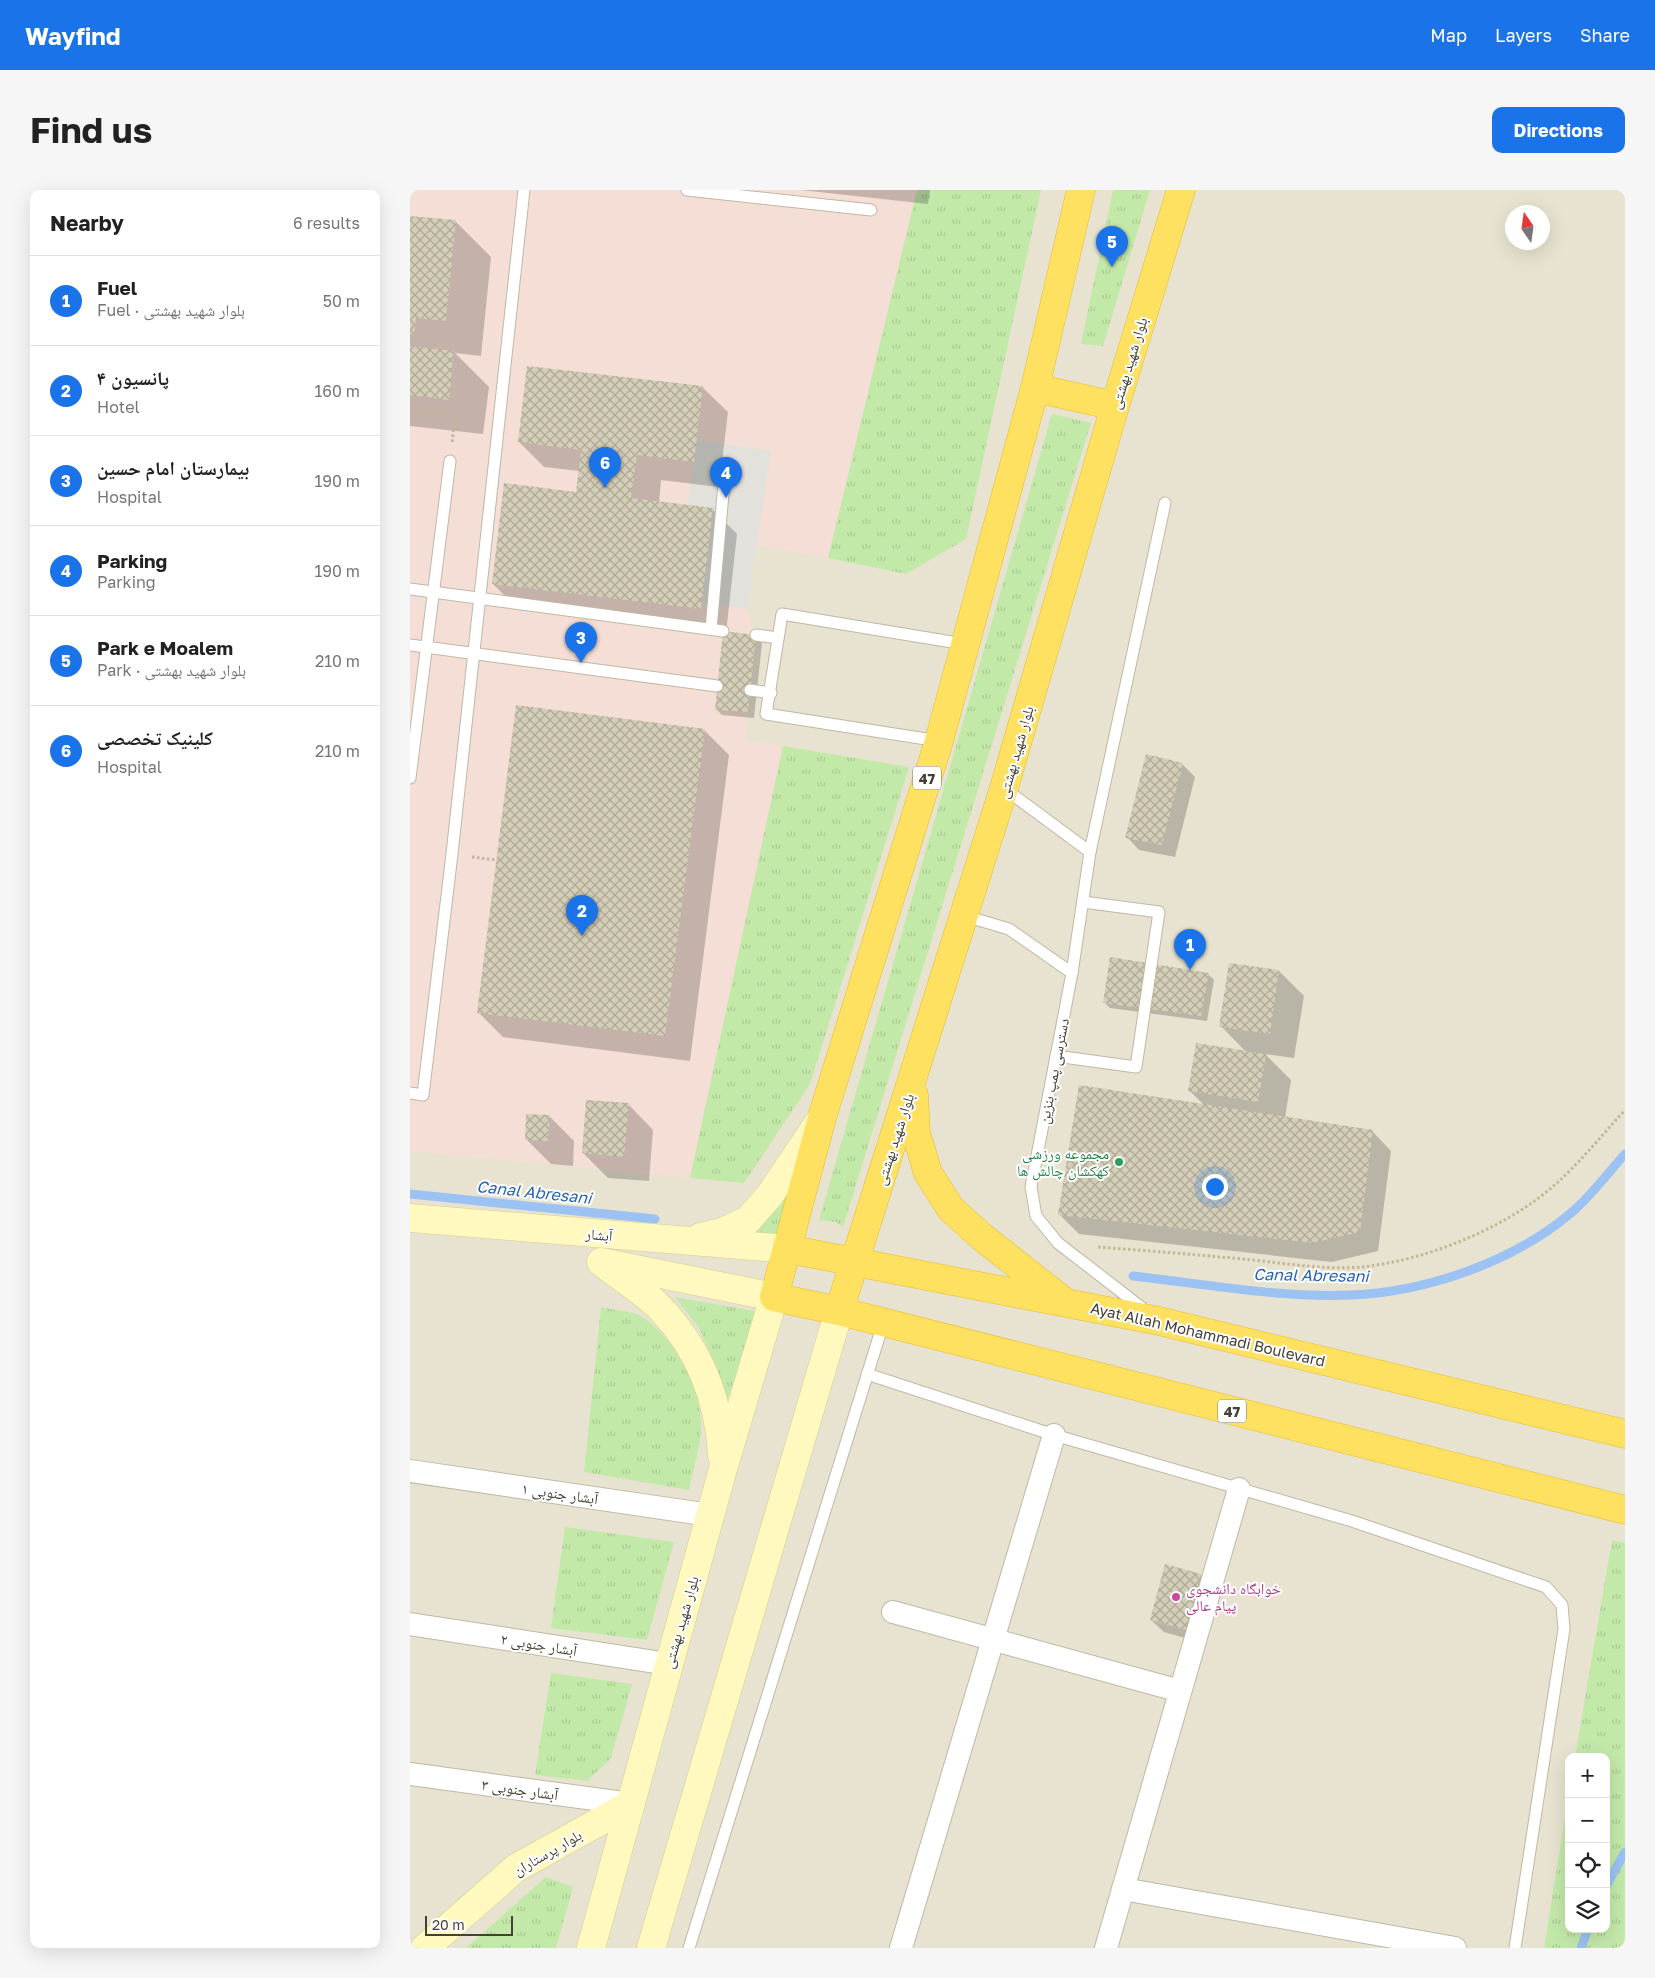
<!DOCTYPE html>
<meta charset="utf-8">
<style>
body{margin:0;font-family:"Golos Text","Noto Naskh Arabic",sans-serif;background:#f6f6f6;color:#222}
.controls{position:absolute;right:15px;bottom:15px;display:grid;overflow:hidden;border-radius:10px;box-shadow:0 5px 20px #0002}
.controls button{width:45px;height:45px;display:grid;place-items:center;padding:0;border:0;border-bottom:1px solid #e0e0e0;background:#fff;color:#222;font:25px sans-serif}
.compass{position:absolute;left:1095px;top:15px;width:45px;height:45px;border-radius:50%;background:#fff;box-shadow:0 5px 20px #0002;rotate:347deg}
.scale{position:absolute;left:15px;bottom:12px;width:88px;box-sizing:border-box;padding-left:5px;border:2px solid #444033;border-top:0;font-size:14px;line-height:18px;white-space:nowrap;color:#444033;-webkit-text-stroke:4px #fff;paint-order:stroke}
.you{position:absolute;left:804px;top:996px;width:18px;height:18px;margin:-12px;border:4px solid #fff;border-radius:50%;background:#1a73e8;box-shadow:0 0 0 8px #1a73e833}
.badge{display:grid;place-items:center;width:32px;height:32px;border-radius:50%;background:#1a73e8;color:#fff;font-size:16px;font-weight:700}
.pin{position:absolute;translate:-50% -41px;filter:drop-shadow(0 1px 2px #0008)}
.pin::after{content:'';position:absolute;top:26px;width:18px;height:15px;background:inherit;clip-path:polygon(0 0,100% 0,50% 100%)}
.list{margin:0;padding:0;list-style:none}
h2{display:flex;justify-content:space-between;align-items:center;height:65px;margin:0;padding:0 20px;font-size:21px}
h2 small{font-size:16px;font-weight:400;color:#767676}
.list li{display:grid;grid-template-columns:32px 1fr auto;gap:15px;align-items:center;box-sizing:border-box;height:90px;padding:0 20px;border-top:1px solid #e0e0e0}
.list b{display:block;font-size:19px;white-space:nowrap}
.list p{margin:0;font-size:16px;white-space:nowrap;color:#767676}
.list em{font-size:16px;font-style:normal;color:#767676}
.icon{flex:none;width:28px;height:28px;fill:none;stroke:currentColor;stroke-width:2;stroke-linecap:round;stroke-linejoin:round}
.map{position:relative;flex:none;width:1215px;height:1758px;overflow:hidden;border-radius:10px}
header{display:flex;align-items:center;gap:30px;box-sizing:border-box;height:70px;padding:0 25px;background:#1a73e8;color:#fff}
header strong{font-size:24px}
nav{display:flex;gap:28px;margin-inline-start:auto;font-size:18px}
.intro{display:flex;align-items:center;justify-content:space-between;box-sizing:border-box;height:120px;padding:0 30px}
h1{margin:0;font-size:35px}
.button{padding:12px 22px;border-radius:10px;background:#1a73e8;color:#fff;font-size:18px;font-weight:700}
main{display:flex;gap:30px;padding:0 30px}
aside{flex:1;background:#fff;border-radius:10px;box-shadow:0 5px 20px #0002}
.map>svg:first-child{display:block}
.residential{fill:#e7e3d0;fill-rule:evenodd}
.medical{fill:#f4ded5}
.grass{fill:url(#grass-tufts)}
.parking{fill:#e2e1dc}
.shadow{fill:#0003}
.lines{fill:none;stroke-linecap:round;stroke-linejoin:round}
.stream{stroke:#9bc2f3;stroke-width:9}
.building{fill:url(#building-cross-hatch)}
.lane-casing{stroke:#beb9a5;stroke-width:13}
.street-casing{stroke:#beb9a5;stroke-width:24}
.secondary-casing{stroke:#d4cd90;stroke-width:29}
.highway-casing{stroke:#e4bb2b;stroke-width:29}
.path{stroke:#c0b896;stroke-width:3;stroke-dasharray:2.5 2.5;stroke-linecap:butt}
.lane{stroke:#fff;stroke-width:11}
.street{stroke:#fff;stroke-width:22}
.secondary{stroke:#fff9c0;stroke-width:28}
.highway{stroke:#ffe161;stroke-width:28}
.leisure-dot{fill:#2e9e5b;stroke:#fff;stroke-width:2}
.hotel-dot{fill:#d1479c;stroke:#fff;stroke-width:2}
.labels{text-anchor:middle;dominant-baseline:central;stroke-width:4;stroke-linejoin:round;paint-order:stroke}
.shield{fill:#fff;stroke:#7c7970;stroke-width:1}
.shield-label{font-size:14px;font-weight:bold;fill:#444033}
.street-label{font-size:15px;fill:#444033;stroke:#fff}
.leisure-label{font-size:15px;fill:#27864d;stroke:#fff;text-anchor:end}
.hotel-label{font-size:15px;fill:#b23c85;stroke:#fff;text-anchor:start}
.water-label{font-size:16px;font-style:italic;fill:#2864b4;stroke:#fff}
</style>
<header>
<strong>Wayfind</strong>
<nav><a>Map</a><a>Layers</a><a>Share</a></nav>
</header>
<div class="intro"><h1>Find us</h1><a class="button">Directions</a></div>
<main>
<aside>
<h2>Nearby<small>6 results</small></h2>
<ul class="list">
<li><span class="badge">1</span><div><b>Fuel</b><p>Fuel · بلوار شهید بهشتی</p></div><em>50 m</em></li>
<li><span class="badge">2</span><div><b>پانسیون ۴</b><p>Hotel</p></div><em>160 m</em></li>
<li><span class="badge">3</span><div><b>بیمارستان امام حسین</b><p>Hospital</p></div><em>190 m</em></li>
<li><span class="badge">4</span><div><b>Parking</b><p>Parking</p></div><em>190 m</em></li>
<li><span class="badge">5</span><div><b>Park e Moalem</b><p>Park · بلوار شهید بهشتی</p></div><em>210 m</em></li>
<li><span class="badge">6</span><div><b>کلینیک تخصصی</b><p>Hospital</p></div><em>210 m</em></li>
</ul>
</aside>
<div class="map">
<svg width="1215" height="1758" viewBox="0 0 1215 1758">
<defs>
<pattern id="grass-tufts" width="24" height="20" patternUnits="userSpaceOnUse" patternTransform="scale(1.25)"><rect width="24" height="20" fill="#c3e9a9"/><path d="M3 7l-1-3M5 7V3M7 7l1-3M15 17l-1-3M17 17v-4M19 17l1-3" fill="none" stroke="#a9c992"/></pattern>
<pattern id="building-cross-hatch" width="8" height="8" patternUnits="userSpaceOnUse" patternTransform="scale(1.25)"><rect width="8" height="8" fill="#d4cdb8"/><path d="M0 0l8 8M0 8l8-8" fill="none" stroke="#aea896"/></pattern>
</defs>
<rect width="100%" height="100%" fill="#f2f0e3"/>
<path class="residential" d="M 0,0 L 1215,0 L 1215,1758 L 0,1758 ZM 1102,22 L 1132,22 L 1132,52 L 1102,52 ZM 1159,1567 L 1196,1567 L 1196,1739 L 1159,1739 Z"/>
<polygon class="medical" points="0,0 507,0 418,368 347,355 337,419 346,445 336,550 373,556 280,988 0,961"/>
<g class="grass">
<polygon points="507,0 631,0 556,349 496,384 418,368"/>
<polygon points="703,0 740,0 693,156 671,154"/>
<polygon points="642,224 681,233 433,1037 426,1032 409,1030"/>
<polygon points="373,556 499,577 400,894 334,993 280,988"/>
<polygon points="378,1002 368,1045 332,1042"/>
<polygon points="265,1107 345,1121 317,1212 308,1180 289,1138"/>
<path d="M 191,1117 C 202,1120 224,1121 232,1127 C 265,1148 293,1200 291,1239 C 290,1259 283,1280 279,1300 L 174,1282 Z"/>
<polygon points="155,1337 264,1352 237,1450 141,1438"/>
<polygon points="1202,1350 1215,1353 1215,1758 1134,1758 1159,1603 1159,1739 1196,1739 1196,1567 1165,1567"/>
<polygon points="141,1483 222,1494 201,1568 177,1591 125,1585"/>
<polygon points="136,1687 163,1697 146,1758 56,1758"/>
</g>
<polygon class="parking" points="287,250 361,261 337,419 263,408"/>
<g class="shadow">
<polygon points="391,0 520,0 518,14"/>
<polygon points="0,27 46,32 81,67 71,166 45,163 79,197 73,244 0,236"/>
<polygon points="292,197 318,222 309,297 251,290 249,313 302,319 327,344 316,443 346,447 352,453 344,528 312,525 306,519 314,443 108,419 83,394 167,304 170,281 134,277 109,252"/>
<polygon points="294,540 319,565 280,871 93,847 68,822"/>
<polygon points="772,574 785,587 765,667 729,660 717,647"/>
<polygon points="869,781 894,806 884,868 855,864 881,890 875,928 962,941 981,961 968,1061 922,1072 669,1044 650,1025 794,915 780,901 836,862 811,836"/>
<polygon points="798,784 804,790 797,831 700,818 694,812"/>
<polygon points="218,914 243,940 239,991 198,988 173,963"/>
<polygon points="139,926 164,951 163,976 141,974 116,949"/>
<polygon points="791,1385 803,1398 789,1452 754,1442 741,1430"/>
</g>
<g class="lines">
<g class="stream">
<polyline points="0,1004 245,1029"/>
<path d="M 723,1086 C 794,1094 870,1108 941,1105 C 1016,1102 1103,1072 1161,1023 C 1181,1006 1198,983 1215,964"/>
<polyline points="1196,1696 1215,1662"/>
<polyline points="1171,1758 1178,1739"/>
</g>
</g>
<g class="building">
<polygon points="0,26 46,30 36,131 6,128 4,144 0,144"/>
<polygon points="0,156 44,161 39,210 0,205"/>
<polygon points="117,176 293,196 284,272 227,265 221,308 303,318 291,419 82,394 94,293 166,302 171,260 108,252"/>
<polygon points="313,441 346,445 338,522 305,520"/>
<polygon points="106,515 295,539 255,846 67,823"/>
<polygon points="736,564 773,573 752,655 715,648"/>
<polygon points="700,767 799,783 791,826 693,813"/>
<polygon points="819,773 869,780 860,844 809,837"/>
<polygon points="786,853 856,864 848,912 778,901"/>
<polygon points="669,895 963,940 950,1042 902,1053 648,1025"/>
<polygon points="176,910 219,913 214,967 172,963"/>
<polygon points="116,924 140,925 138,951 115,950"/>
<polygon points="755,1374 791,1384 776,1440 740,1430"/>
</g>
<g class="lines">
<g class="lane-casing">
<g id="lane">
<polyline points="277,0 461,20"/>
<polyline points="0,399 313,441"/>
<polyline points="301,439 314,293"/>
<polyline points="346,445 368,448"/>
<polyline points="0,455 307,496"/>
<polyline points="340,500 361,503"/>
<polyline points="529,551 356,524 372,424 554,454"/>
<polyline points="0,588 40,271"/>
<polyline points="595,599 680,662"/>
<polyline points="555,726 599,739 662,783"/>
<polyline points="646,866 726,877 749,722 673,712"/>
<polyline points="0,903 13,905 42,664 114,0"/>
<polyline points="736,1121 648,1053 626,1026 621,997 662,783 680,662 755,313"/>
<polyline points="457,1184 644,1245 942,1331 1136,1397 1152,1415 1154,1439 1105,1758"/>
<polyline points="279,1758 473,1134"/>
</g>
</g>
<g class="street-casing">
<g id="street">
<polyline points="0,1281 300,1325"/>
<polyline points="483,1422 770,1501"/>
<polyline points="0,1434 258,1474"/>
<polyline points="0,1584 221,1614"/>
<polyline points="713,1699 1045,1758"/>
<polyline points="491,1758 644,1245"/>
<polyline points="696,1758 829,1299"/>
</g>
</g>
<g class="secondary-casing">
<g id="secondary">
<polyline points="0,1028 378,1059"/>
<polyline points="290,1047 315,1041 338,1030 360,1005 409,932"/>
<path d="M 196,1076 C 214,1090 235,1102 251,1119 C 289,1159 309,1210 312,1265"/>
<polyline points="15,1758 106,1678 221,1614"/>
<polyline points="181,1758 313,1279 364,1107 191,1072"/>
<polyline points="241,1758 429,1121"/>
</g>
</g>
<g class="highway-casing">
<g id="highway">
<polyline points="671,0 625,198 529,551 413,924 364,1107 429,1121 1215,1320"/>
<polyline points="625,198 705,216"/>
<polyline points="504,905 506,943 518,983 541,1019 572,1047 651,1109"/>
<polyline points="378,1059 749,1131 1215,1244"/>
<polyline points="429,1121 594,598 705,216 771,0"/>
</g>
</g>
<g class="path">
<polyline points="0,219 45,225 42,253"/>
<polyline points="62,667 86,670"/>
<path d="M 688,1057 C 740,1061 791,1065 843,1070 C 880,1074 915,1080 952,1077 C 1018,1070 1099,1037 1148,992 C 1172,970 1193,944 1215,920"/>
</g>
<use href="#lane" class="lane"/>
<use href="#street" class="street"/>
<use href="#secondary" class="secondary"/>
<use href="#highway" class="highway"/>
</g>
<circle class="leisure-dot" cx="709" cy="972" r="5"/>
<circle class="hotel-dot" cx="766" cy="1407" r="5"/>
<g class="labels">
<g class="shield">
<rect x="503" y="576.5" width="28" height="23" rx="4"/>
<rect x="808" y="1209.5" width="28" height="23" rx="4"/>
</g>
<g class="shield-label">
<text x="517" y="588">47</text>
<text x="822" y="1221">47</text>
</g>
<g class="street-label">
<text transform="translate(718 173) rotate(-73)">بلوار شهید بهشتی</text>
<text transform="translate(605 562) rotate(-74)">بلوار شهید بهشتی</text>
<text transform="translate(643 881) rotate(-79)">دسترسی پمپ بنزین</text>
<text transform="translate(484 949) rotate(-72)">بلوار شهید بهشتی</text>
<text transform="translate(189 1044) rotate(5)">آبشار</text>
<text transform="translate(798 1144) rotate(13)">Ayat Allah Mohammadi Boulevard</text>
<text transform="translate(150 1303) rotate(8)">آبشار جنوبی ۱</text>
<text transform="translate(270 1432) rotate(-74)">بلوار شهید بهشتی</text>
<text transform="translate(129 1454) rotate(9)">آبشار جنوبی ۲</text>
<text transform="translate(110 1599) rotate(8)">آبشار جنوبی ۳</text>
<text transform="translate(137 1662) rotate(-30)">بلوار پرستاران</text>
</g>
<g class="leisure-label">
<text x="699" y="963">مجموعه ورزشی<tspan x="699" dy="17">کهکشان چالش ها</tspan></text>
</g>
<g class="hotel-label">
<text x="776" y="1398">خوابگاه دانشجوی<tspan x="776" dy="17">پیام عالی</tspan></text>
</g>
<g class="water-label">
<text transform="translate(124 1002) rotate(6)">Canal Abresani</text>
<text transform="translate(901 1085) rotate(1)">Canal Abresani</text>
</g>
</g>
</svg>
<div class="controls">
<button>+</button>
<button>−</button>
<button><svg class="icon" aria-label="locate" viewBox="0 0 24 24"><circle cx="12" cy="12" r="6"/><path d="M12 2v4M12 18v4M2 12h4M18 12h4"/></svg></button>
<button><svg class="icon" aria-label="layers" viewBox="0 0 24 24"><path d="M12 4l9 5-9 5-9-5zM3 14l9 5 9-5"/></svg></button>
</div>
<svg class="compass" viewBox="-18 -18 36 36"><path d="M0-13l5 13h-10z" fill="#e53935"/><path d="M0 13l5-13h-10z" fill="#767676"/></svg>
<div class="scale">20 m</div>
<div class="you"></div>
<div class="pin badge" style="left:780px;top:780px">1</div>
<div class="pin badge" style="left:172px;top:746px">2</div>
<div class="pin badge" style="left:171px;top:473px">3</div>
<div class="pin badge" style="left:316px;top:308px">4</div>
<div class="pin badge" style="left:702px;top:77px">5</div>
<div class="pin badge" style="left:195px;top:298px">6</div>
</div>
</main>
